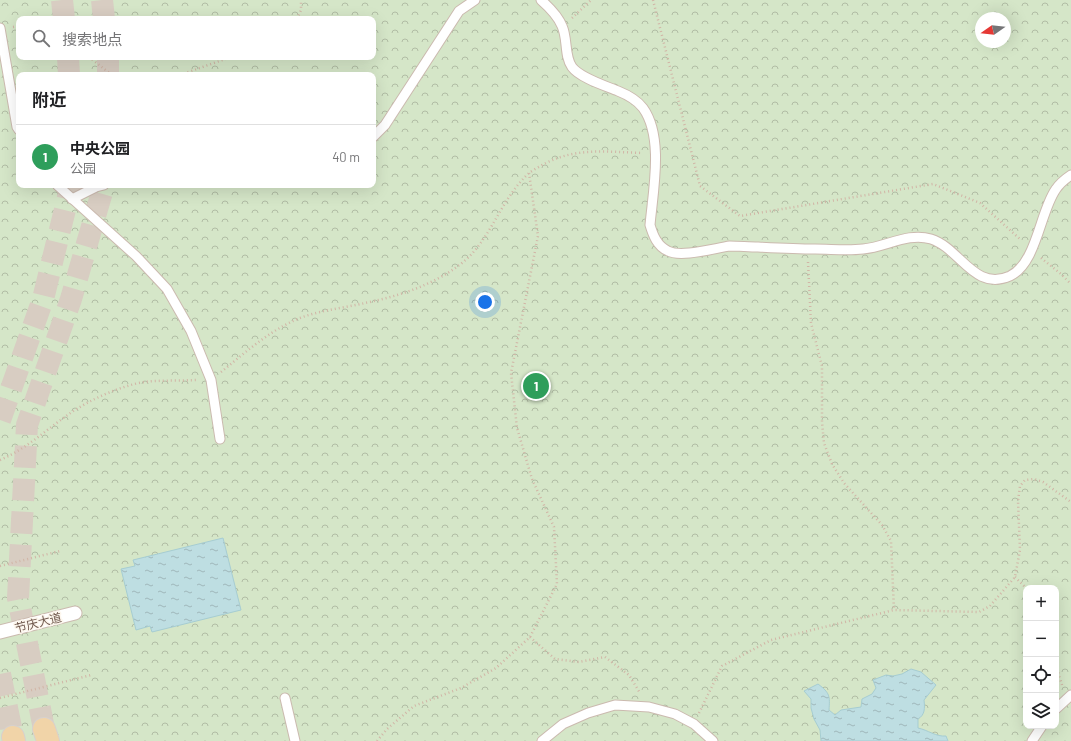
<!DOCTYPE html>
<html lang="zh">
<meta charset="utf-8">
<style>
body{margin:0;font-family:Barlow,"Noto Sans SC",sans-serif;background:#f6f6f6;color:#202124}
.controls{position:absolute;right:12px;bottom:12px;display:grid;overflow:hidden;border-radius:8px;box-shadow:0 4px 16px #0002}
.controls button{width:36px;height:36px;display:grid;place-items:center;padding:0;border:0;border-bottom:1px solid #e0e0e0;background:#fff;color:#202124;font:20px sans-serif}
.compass{position:absolute;left:975px;top:12px;width:36px;height:36px;border-radius:50%;background:#fff;box-shadow:0 4px 16px #0002;rotate:256deg}
.you{position:absolute;left:485px;top:302px;width:14px;height:14px;margin:-10px;border:3px solid #fff;border-radius:50%;background:#1a73e8;box-shadow:0 0 0 6px #1a73e833}
.badge{display:grid;place-items:center;width:26px;height:26px;border-radius:50%;background:#d6725b;color:#fff;font-size:13px;font-weight:700}
.pin{position:absolute;translate:-50% -50%;border:2px solid #fff;box-shadow:0 1px 4px #0006}
.list{margin:0;padding:0;list-style:none}
h2{display:flex;justify-content:space-between;align-items:center;height:52px;margin:0;padding:0 16px;font-size:17px}
h2 small{font-size:13px;font-weight:400;color:#757577}
.list li{display:grid;grid-template-columns:26px 1fr auto;gap:12px;align-items:center;box-sizing:border-box;height:64px;padding:0 16px;border-top:1px solid #e0e0e0}
.list b{display:block;font-size:15px;white-space:nowrap}
.list p{margin:0;font-size:13px;white-space:nowrap;color:#757577}
.list em{font-size:13px;font-style:normal;color:#757577}
.icon{flex:none;width:22px;height:22px;fill:none;stroke:currentColor;stroke-width:2;stroke-linecap:round;stroke-linejoin:round}
.map{position:relative;flex:none;width:1071px;height:741px;overflow:hidden}
.search{position:absolute;background:#fff;box-shadow:0 4px 16px #0002;left:16px;top:16px;width:360px;height:44px;display:flex;align-items:center;gap:10px;box-sizing:border-box;padding:0 14px;border-radius:8px;color:#757577;font-size:15px}
.panel{position:absolute;background:#fff;box-shadow:0 4px 16px #0002;left:16px;top:72px;width:360px;height:116px;border-radius:8px}
.map>svg:first-child{display:block}
.forest{fill:url(#forest-crowns);fill-rule:evenodd}
.water{fill:url(#water-ripples);stroke:#a6cdd2}
.lines{fill:none;stroke-linecap:round;stroke-linejoin:round}
.primary-tunnel{stroke:#d8cdc2;stroke-width:22;stroke-dasharray:22 11;stroke-linecap:butt}
.service-casing{stroke:#cbbaaf;stroke-width:11}
.pedestrian-casing{stroke:#cbbaaf;stroke-width:15}
.primary-casing{stroke:#d7d1ce;stroke-width:24}
.path{stroke:#d1b5a6;stroke-width:2.5;stroke-dasharray:1 3;stroke-linecap:butt}
.service{stroke:#fff;stroke-width:9}
.pedestrian{stroke:#fff;stroke-width:13}
.primary{stroke:#f1d4a8;stroke-width:22}
.labels{text-anchor:middle;dominant-baseline:central;stroke-width:3;stroke-linejoin:round;paint-order:stroke}
.street-label{font-size:12px;fill:#715a4f;stroke:#fdf7ee}
</style>
<div class="map">
<svg width="1071" height="741" viewBox="0 0 1071 741">
<defs>
<pattern id="forest-crowns" width="20" height="18" patternUnits="userSpaceOnUse"><rect width="20" height="18" fill="#d5e6c8"/><path d="M2 6a3 3 0 1 1 6 0M12 15a3 3 0 1 1 6 0" fill="none" stroke="#b1bda5"/></pattern>
<pattern id="water-ripples" width="26" height="14" patternUnits="userSpaceOnUse"><rect width="26" height="14" fill="#bedee2"/><path d="M2 4q2-2 4 0t4 0M15 11q2-2 4 0t4 0" fill="none" stroke="#9fb7ba"/></pattern>
</defs>
<rect width="100%" height="100%" fill="#faf3e8"/>
<path class="forest" d="M 0,0 L 1071,0 L 1071,741 L 0,741 ZM 981,18 L 1005,18 L 1005,42 L 981,42 ZM 19,19 L 373,19 L 373,57 L 19,57 ZM 19,75 L 373,75 L 373,185 L 19,185 ZM 1026,588 L 1056,588 L 1056,726 L 1026,726 Z"/>
<g class="water">
<polygon points="223,538 241,610 152,632 150,626 136,630 121,569 135,566 133,560"/>
<path d="M 911,669 L 921,672 L 936,685 L 924,700 C 925,708 925,715 918,719 L 918,728 C 928,730 936,737 946,736 L 948,741 L 821,741 L 820,730 L 814,719 L 811,708 L 811,699 L 804,691 L 818,684 C 830,693 830,696 829,710 L 835,715 L 841,710 L 861,707 L 862,699 L 872,694 L 876,688 L 873,680 L 886,675 L 893,676 L 902,674 Z"/>
</g>
<g class="lines">
<g class="primary-tunnel">
<polyline points="62,0 64,19"/>
<polyline points="102,0 104,19"/>
<polyline points="68,57 69,75"/>
<polyline points="108,75 108,57"/>
<polyline points="0,420 43,299 71,185"/>
<polyline points="0,674 13,737"/>
<polyline points="44,729 18,598 27,425 71,299 104,185"/>
</g>
<g class="service-casing">
<g id="service">
<path d="M 541,0 C 549,7 558,16 562,26 C 568,39 564,56 572,67 C 580,78 606,86 618,91 C 628,95 637,100 643,108 C 664,137 653,191 650,225 C 653,235 657,246 668,251 C 681,258 715,248 730,246 C 739,246 749,247 758,247 C 777,248 796,249 815,249 C 831,249 847,251 863,249 C 886,247 908,232 931,239 C 960,248 974,292 1010,276 C 1037,263 1040,211 1056,189 C 1060,183 1065,179 1071,175"/>
<polyline points="0,28 17,127 19,130"/>
<polyline points="373,137 385,125 459,11 475,0"/>
<polyline points="57,185 136,256 167,289 191,331 211,380 220,439"/>
<polyline points="72,199 96,187 104,185"/>
<polyline points="285,698 295,741"/>
<polyline points="1056,709 1071,695"/>
<polyline points="542,741 563,724 588,713 615,705 649,707 675,714 694,724 713,741"/>
<polyline points="1032,741 1042,726"/>
</g>
</g>
<g class="pedestrian-casing">
<polyline id="pedestrian" points="0,632 75,613"/>
</g>
<g class="primary-casing">
<g id="primary">
<polyline points="44,729 48,741"/>
<polyline points="13,737 14,741"/>
</g>
</g>
<g class="path">
<polyline points="653,0 700,186 740,216 933,184 980,203 1021,240"/>
<polyline points="572,18 591,0"/>
<polyline points="297,19 301,10 301,0"/>
<polyline points="13,27 19,26"/>
<polyline points="89,57 112,75"/>
<polyline points="180,75 231,57"/>
<polyline points="1041,258 1061,274 1071,284"/>
<polyline points="808,262 811,323 822,366 822,422 824,443 832,464 844,483 882,525 891,541 894,610"/>
<path d="M 221,372 C 246,352 270,330 300,318 C 321,310 344,308 365,303 C 399,296 434,285 462,263 C 491,240 500,200 528,174 C 533,170 540,166 546,163 C 578,147 609,152 643,153"/>
<path d="M 0,460 C 26,449 46,430 69,414 C 89,400 120,386 144,382 C 161,380 179,381 196,380"/>
<polyline points="0,566 60,551"/>
<polyline points="1015,577 1026,588"/>
<polyline points="530,637 555,659 579,662 605,657 629,675 640,693"/>
<polyline points="1056,665 1062,685"/>
<polyline points="0,698 91,675"/>
<polyline points="699,713 722,666 771,640 894,610 979,612 990,606 1015,577 1020,550 1018,501 1020,486 1025,480 1034,479 1043,482 1071,502"/>
<polyline points="377,741 387,729 414,706 461,688 496,668 530,637 557,584 554,527 532,479 517,428 511,373 538,236 529,173"/>
</g>
<use href="#service" class="service"/>
<use href="#pedestrian" class="pedestrian"/>
<use href="#primary" class="primary"/>
</g>
<g class="labels">
<g class="street-label">
<text transform="translate(38 622) rotate(-14)">节庆大道</text>
</g>
</g>
</svg>
<div class="controls">
<button>+</button>
<button>−</button>
<button><svg class="icon" aria-label="locate" viewBox="0 0 24 24"><circle cx="12" cy="12" r="6"/><path d="M12 2v4M12 18v4M2 12h4M18 12h4"/></svg></button>
<button><svg class="icon" aria-label="layers" viewBox="0 0 24 24"><path d="M12 4l9 5-9 5-9-5zM3 14l9 5 9-5"/></svg></button>
</div>
<svg class="compass" viewBox="-18 -18 36 36"><path d="M0-13l5 13h-10z" fill="#e53935"/><path d="M0 13l5-13h-10z" fill="#757577"/></svg>
<div class="you"></div>
<div class="pin badge" style="left:536px;top:386px;background:#2e9e5b">1</div>
<div class="search"><svg class="icon" aria-label="search" viewBox="0 0 24 24"><circle cx="10" cy="10" r="6"/><path d="M15 15l6 6"/></svg>搜索地点</div>
<section class="panel">
<h2>附近<small></small></h2>
<ul class="list">
<li><span class="badge" style="background:#2e9e5b">1</span><div><b>中央公园</b><p>公园</p></div><em>40 m</em></li>
</ul>
</section>
</div>
